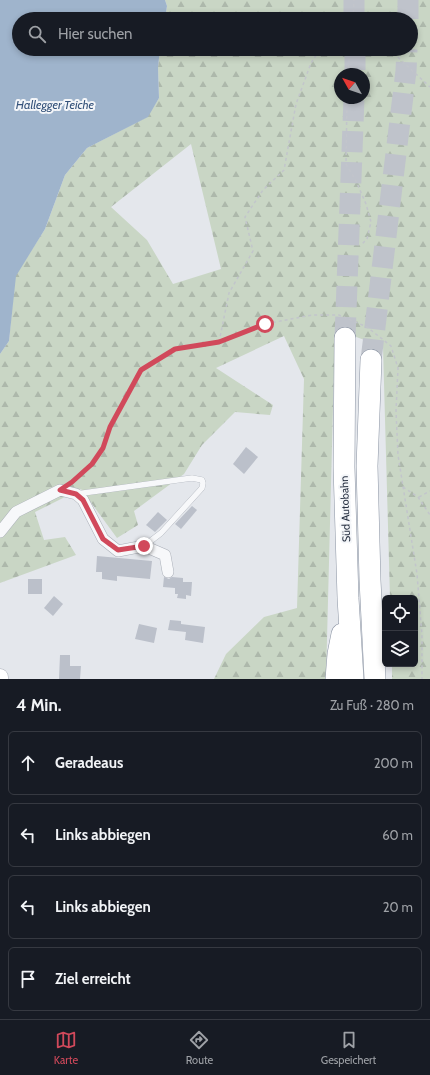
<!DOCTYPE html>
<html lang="de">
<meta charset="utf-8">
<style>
body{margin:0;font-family:Cabin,sans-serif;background:#20242c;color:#f1f3f6}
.controls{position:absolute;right:12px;bottom:12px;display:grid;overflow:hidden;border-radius:6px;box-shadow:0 2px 6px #0003}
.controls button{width:36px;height:36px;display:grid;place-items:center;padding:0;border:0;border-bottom:1px solid #363941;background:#171b24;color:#f1f3f6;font:20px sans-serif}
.compass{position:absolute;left:334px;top:68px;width:36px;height:36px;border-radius:50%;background:#171b24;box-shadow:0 2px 6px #0003;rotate:310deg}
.stop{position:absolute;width:12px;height:12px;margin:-9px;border:3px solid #d1495b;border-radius:50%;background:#fff}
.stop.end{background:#d1495b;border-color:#fff;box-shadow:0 1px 4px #0008}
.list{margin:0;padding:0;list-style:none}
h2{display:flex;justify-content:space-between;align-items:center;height:52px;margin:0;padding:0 16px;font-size:17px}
h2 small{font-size:13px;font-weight:400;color:#9ea1a6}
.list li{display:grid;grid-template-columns:26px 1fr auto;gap:12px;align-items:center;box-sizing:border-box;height:64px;margin:0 8px 8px;padding:0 8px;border:1px solid #363941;border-radius:6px}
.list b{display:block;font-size:15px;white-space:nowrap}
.list em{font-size:13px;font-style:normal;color:#9ea1a6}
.icon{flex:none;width:22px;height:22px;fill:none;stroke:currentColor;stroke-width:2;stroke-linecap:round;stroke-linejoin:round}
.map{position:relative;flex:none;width:430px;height:679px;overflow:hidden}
.search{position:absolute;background:#171b24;box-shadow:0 2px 6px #0003;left:12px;right:12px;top:12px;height:44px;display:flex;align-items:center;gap:10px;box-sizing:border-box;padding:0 14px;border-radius:22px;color:#9ea1a6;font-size:15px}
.sheet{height:340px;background:#171b24}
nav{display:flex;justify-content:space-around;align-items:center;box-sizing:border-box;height:56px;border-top:1px solid #363941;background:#171b24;font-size:11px;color:#9ea1a6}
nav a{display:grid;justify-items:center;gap:2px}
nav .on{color:#d1495b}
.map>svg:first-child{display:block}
.forest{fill:url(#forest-firs);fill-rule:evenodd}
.water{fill:#9fb4cc}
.building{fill:#bbc0ca}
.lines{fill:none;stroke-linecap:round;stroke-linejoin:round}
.motorway-tunnel{stroke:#bfc3cb;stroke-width:21;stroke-dasharray:21 10;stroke-linecap:butt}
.service-casing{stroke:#a9aeb7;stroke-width:6}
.minor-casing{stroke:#a9aeb7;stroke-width:12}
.secondary-casing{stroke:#a9aeb7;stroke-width:17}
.motorway-casing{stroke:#8b94a3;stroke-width:22}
.path{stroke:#c2c5cb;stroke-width:1.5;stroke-dasharray:3 3;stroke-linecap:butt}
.service{stroke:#f7f8fa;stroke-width:5.5}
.minor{stroke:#f7f8fa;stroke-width:11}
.secondary{stroke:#fff;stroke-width:16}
.motorway{stroke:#fff;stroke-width:21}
.route{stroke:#d1495b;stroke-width:5}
.labels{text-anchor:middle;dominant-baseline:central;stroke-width:4;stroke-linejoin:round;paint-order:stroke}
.street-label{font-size:11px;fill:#2b3445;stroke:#f4f6f9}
.water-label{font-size:12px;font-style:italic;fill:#34527a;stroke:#f4f6f9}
</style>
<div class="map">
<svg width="430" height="679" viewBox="0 0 430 679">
<defs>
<pattern id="forest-firs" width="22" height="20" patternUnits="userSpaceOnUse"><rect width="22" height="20" fill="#c9d6c5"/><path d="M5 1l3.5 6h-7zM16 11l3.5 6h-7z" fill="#adb8ab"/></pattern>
</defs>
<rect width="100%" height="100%" fill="#e4e7ec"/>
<path class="forest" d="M 165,0 L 430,0 L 430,679 L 392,679 L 392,664 L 415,664 L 415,598 L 390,598 L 383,347 L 335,329 L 326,679 L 214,679 L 226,654 L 264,617 L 297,608 L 304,379 L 284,336 L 216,368 L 273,405 L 270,415 L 235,412 L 202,445 L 184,474 L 134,511 L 138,525 L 117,538 L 81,489 L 35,512 L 44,540 L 65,537 L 76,555 L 0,583 L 0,354 L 9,341 L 15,276 L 45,229 L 65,175 L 87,148 L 147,117 L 159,98 L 158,67 L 160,49 L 411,49 L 411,19 L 165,19 L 167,6 ZM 340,74 L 364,74 L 364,98 L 340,98 ZM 191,144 L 221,269 L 173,284 L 147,240 L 111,207 Z"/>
<polygon class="water" points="0,0 165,0 167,6 165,19 19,19 19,49 160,49 158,67 159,98 148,117 87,148 65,175 45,229 16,276 9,341 0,354"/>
<g class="building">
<polygon points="246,447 258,457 244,474 233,464"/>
<polygon points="192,506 197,510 181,529 175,524"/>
<polygon points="158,512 167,520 155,532 146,525"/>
<polygon points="97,556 152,561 150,579 117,576 117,581 102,579 102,572 96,572"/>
<polygon points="164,577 169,579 172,577 183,578 183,582 192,582 191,596 186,595 186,599 177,598 178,594 175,594 175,588 163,587"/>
<rect x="28" y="579" width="14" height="15"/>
<polygon points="54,596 63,604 53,616 44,608"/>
<polygon points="170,620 181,621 181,624 205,627 203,643 185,640 186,632 168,630"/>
<polygon points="139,624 157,628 154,643 135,639"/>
<polygon points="60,655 70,655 70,666 81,666 80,679 59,679"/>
</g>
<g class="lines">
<g class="motorway-tunnel">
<polyline points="354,0 354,19"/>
<polyline points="408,19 408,0"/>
<polyline points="355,49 355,74"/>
<polyline points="345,338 354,98"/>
<polyline points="371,360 406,71 407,49"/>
</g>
<g class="service-casing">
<polyline id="service" points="76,494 192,478 202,480 203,483 202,488 161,533 144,546"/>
</g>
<g class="minor-casing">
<polyline id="minor" points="0,532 16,512 60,490 76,494 83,500 103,539 118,551 144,546 165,555 168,572"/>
</g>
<g class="secondary-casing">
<polyline id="secondary" points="0,677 0,679"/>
</g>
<g class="motorway-casing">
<g id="motorway">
<polyline points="345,338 344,467 348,598 353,679"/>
<polyline points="371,360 367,466 370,580 375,679"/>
<polyline points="336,679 338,654 342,634"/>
</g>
</g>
<g class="path">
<polyline points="349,19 354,15 358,19"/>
<polyline points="353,19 354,0"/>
<polyline points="389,49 430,87"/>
<polyline points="348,74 350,49"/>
<polyline points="347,98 346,164 356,181 366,204 371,222 367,239 361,245"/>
<polyline points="219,342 229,293 253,251 245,217 263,190 284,170 296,104 311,63 320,49"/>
<polyline points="71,482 92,464 103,448 110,427 141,370 175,349 219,342 265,324 312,315 339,315 367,327 391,346 398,368 396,411 398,455 417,574 422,635 422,679"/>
<polyline points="403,487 418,497 430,515"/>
<polyline points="419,497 430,491"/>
</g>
<use href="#service" class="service"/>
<use href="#minor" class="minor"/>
<use href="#secondary" class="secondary"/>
<use href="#motorway" class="motorway"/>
</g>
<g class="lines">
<polyline class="route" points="144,546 118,550 103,539 83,500 76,494 60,490 72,482 92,464 103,448 110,427 141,370 175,349 219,342 265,324"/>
</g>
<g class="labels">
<g class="street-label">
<text transform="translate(345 509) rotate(-92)">Süd Autobahn</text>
</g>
<g class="water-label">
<text x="55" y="104">Hallegger Teiche</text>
</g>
</g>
</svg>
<div class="controls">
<button><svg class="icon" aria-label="locate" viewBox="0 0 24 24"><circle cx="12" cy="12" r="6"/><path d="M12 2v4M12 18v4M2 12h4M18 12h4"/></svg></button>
<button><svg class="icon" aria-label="layers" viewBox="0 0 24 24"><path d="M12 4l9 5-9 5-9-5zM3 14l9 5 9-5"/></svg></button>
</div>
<svg class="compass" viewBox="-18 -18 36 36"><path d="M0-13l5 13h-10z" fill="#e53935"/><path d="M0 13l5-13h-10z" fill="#9ea1a6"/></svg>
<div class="stop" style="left:265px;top:324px"></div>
<div class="stop end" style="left:144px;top:546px"></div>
<div class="search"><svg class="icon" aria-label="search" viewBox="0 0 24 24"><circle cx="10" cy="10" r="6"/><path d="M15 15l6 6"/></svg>Hier suchen</div>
</div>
<section class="sheet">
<h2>4 Min.<small>Zu Fuß · 280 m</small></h2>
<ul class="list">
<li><svg class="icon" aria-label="ahead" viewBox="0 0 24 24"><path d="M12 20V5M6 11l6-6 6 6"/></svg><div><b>Geradeaus</b></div><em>200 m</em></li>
<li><svg class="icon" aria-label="left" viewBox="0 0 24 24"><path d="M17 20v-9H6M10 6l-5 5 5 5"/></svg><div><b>Links abbiegen</b></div><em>60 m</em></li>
<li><svg class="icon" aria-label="left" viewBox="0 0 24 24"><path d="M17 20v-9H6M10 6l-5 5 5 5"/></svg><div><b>Links abbiegen</b></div><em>20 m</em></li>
<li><svg class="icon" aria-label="arrive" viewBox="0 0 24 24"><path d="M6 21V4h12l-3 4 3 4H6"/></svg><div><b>Ziel erreicht</b></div></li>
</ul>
</section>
<nav>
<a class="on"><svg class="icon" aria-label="map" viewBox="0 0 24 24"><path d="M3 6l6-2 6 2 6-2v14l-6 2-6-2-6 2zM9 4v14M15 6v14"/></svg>Karte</a>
<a><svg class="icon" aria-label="directions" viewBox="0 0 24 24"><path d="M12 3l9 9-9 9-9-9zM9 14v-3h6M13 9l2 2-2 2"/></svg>Route</a>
<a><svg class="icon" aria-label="saved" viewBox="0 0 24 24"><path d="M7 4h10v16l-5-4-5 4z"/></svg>Gespeichert</a>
</nav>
